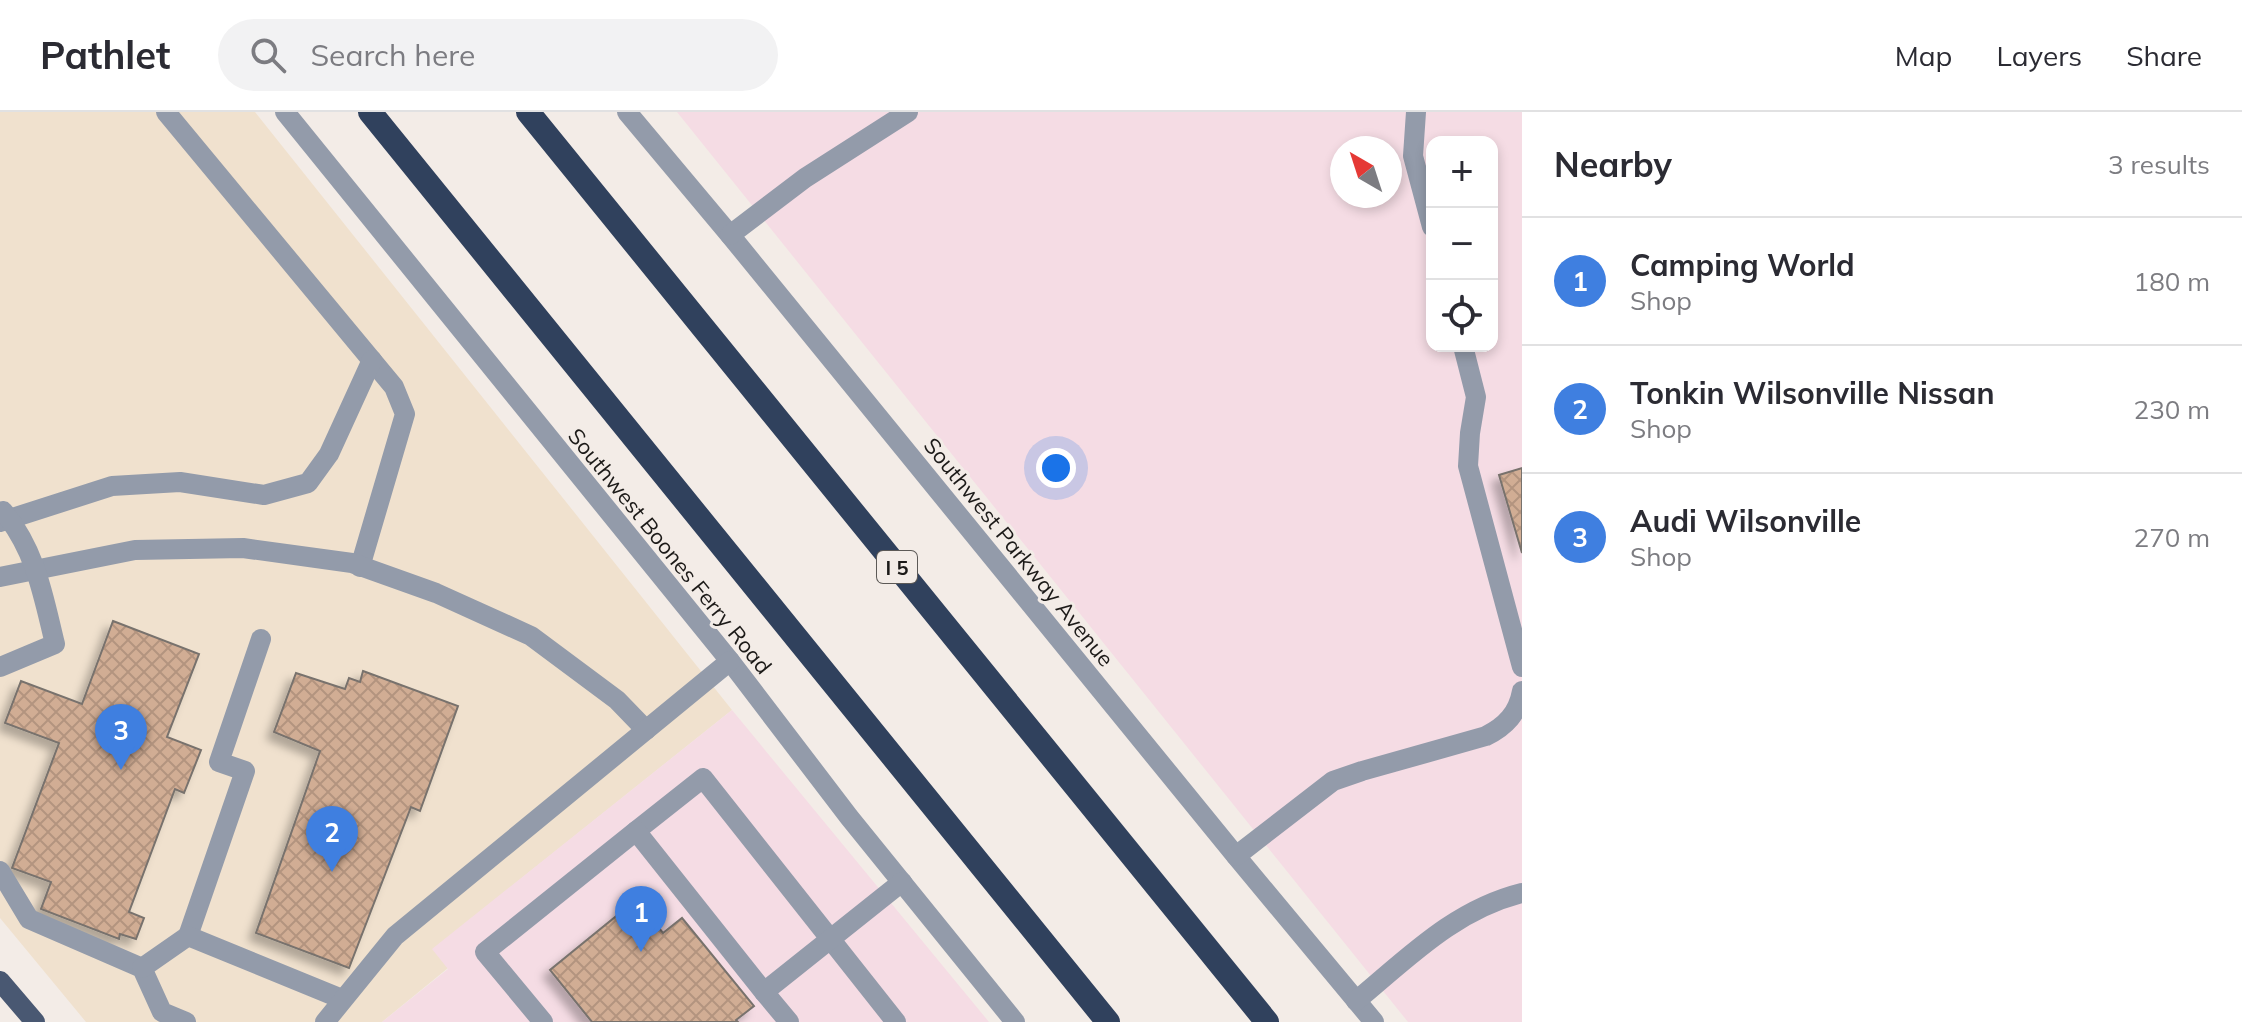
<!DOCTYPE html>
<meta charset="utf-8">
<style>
body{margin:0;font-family:Mulish,sans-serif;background:#f2f2f3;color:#2b2b33}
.controls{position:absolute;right:24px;top:24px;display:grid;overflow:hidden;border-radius:16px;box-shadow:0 4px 12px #0003}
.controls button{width:72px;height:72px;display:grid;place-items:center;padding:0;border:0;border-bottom:2px solid #e1e1e2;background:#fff;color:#2b2b33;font:40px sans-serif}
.compass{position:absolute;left:1330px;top:24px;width:72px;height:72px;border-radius:50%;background:#fff;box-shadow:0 4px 12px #0003;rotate:321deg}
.you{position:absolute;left:1056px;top:356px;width:28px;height:28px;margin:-20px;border:6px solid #fff;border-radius:50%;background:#1a73e8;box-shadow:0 0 0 12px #1a73e833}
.badge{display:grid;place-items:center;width:52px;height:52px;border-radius:50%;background:#1a73e8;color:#fff;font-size:26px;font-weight:700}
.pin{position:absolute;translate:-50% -66px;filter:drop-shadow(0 2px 4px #0008)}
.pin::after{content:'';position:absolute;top:42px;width:28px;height:24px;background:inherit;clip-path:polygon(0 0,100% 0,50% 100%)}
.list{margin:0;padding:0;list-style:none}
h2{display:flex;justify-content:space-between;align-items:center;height:104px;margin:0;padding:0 32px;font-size:34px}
h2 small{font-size:26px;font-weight:400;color:#7c7c81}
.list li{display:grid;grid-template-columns:52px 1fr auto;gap:24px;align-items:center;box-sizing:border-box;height:128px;padding:0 32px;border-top:2px solid #e1e1e2}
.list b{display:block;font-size:30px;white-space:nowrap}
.list p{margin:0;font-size:26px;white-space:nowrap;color:#7c7c81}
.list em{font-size:26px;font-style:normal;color:#7c7c81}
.icon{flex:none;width:44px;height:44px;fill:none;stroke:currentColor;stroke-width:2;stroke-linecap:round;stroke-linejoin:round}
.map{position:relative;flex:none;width:1522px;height:910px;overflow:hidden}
header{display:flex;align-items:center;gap:48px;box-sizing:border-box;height:112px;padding:0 40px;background:#fff;border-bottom:2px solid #e1e1e2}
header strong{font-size:38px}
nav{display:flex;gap:44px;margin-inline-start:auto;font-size:28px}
.search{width:560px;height:72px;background:#f2f2f3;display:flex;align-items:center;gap:20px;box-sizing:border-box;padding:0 28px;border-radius:44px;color:#7c7c81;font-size:30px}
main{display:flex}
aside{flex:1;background:#fff}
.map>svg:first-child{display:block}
.commercial{fill:#f0e1ce}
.industrial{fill:#f5dce4;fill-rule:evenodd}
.building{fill:url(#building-cross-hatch);stroke:#78726d;stroke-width:2;filter:url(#shadow)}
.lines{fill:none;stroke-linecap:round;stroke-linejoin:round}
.minor{stroke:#939baa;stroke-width:20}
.major{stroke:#495872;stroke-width:20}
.highway{stroke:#30415d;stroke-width:24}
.labels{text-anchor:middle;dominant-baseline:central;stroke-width:6;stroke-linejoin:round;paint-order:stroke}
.shield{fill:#f3ece7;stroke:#5c5956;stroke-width:2}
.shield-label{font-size:20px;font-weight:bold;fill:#1c1a18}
.street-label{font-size:22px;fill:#1c1a18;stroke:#f3ece7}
</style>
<header>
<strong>Pathlet</strong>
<div class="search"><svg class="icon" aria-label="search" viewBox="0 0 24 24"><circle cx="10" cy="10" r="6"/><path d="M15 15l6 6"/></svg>Search here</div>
<nav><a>Map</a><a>Layers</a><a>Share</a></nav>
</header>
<main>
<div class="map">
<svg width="1522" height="910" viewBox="0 0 1522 910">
<defs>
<pattern id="building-cross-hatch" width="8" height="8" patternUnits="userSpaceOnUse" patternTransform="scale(2)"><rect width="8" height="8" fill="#d1ad94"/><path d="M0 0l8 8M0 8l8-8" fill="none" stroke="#b3947f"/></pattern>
<filter id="shadow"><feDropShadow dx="-7" dy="7" stdDeviation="4" flood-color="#0004"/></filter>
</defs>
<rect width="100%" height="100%" fill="#f3ece7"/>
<polygon class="commercial" points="0,0 255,0 732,598 433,837 448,856 382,910 86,910 0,806"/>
<g class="industrial">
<path d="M 677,0 L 1522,0 L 1522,910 L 1408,910 ZM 1432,30 L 1492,30 L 1492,234 L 1432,234 ZM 1342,36 L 1390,36 L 1390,84 L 1342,84 Z"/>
<polygon points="732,598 989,910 382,910 448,857 432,837"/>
</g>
<g class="building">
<polygon points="1522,356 1522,441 1499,363"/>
<polygon points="113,509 199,542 167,625 201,638 184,681 175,677 129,800 144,806 136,827 120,822 119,827 41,797 51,770 12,756 59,631 5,611 21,569 82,592"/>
<polygon points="363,559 458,594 420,699 411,695 349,856 256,821 320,639 274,620 296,561 345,577 349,566 360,570"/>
<polygon points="636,788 663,821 682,806 754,894 736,908 738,910 592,910 550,858"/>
</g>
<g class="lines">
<g class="minor">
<polyline points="166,0 394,275 405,302 360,455"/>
<polyline points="285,0 730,549 849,705 1015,910"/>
<polyline points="627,0 730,123 1236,744 1374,910"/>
<polyline points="1416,0 1413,44 1432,115"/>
<polyline points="730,123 805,66 908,0"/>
<polyline points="1463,234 1476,285 1470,321 1468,354 1522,555"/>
<polyline points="0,410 112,374 180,370 264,383 308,371 329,342 372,248"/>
<polyline points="0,465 135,438 243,436 352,451 436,481 531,524 617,588 646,618"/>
<path d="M 0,555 L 55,532 C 43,483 36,439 3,399"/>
<polyline points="636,719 703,666 896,910"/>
<path d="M 1236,744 L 1333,669 L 1362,659 L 1486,624 C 1506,614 1518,601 1522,579"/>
<polyline points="0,759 29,807 142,856 162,900 186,910"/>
<polyline points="188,824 245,659 219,650 261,527"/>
<polyline points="142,856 188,824 342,887"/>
<polyline points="764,880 789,910"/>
<path d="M 1356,889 C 1408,846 1454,798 1522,781"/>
<polyline points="325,910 395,824 730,549"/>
<polyline points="543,910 485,840 636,719 764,880 902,770"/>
</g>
<polyline class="major" points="0,869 35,910"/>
<g class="highway">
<polyline points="370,0 1108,910"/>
<polyline points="528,0 1267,910"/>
</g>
</g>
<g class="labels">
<rect class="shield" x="877" y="439" width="40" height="32" rx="6"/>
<g class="shield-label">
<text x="897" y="455">I 5</text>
</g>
<g class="street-label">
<text transform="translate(670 439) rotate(51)">Southwest Boones Ferry Road</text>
<text transform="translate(1019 440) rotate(51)">Southwest Parkway Avenue</text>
</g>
</g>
</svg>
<div class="controls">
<button>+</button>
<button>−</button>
<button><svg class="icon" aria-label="locate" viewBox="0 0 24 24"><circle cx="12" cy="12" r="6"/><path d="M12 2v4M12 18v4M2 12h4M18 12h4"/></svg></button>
</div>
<svg class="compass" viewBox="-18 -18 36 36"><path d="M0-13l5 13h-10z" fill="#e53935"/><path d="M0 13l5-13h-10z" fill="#7c7c81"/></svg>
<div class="you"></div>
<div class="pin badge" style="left:641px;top:840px;background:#3f7fe0">1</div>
<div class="pin badge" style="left:332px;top:760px;background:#3f7fe0">2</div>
<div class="pin badge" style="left:121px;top:658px;background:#3f7fe0">3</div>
</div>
<aside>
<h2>Nearby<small>3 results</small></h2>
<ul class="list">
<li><span class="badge" style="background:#3f7fe0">1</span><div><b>Camping World</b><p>Shop</p></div><em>180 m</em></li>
<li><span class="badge" style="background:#3f7fe0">2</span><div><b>Tonkin Wilsonville Nissan</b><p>Shop</p></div><em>230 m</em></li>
<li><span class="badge" style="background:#3f7fe0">3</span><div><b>Audi Wilsonville</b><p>Shop</p></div><em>270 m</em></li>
</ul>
</aside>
</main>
